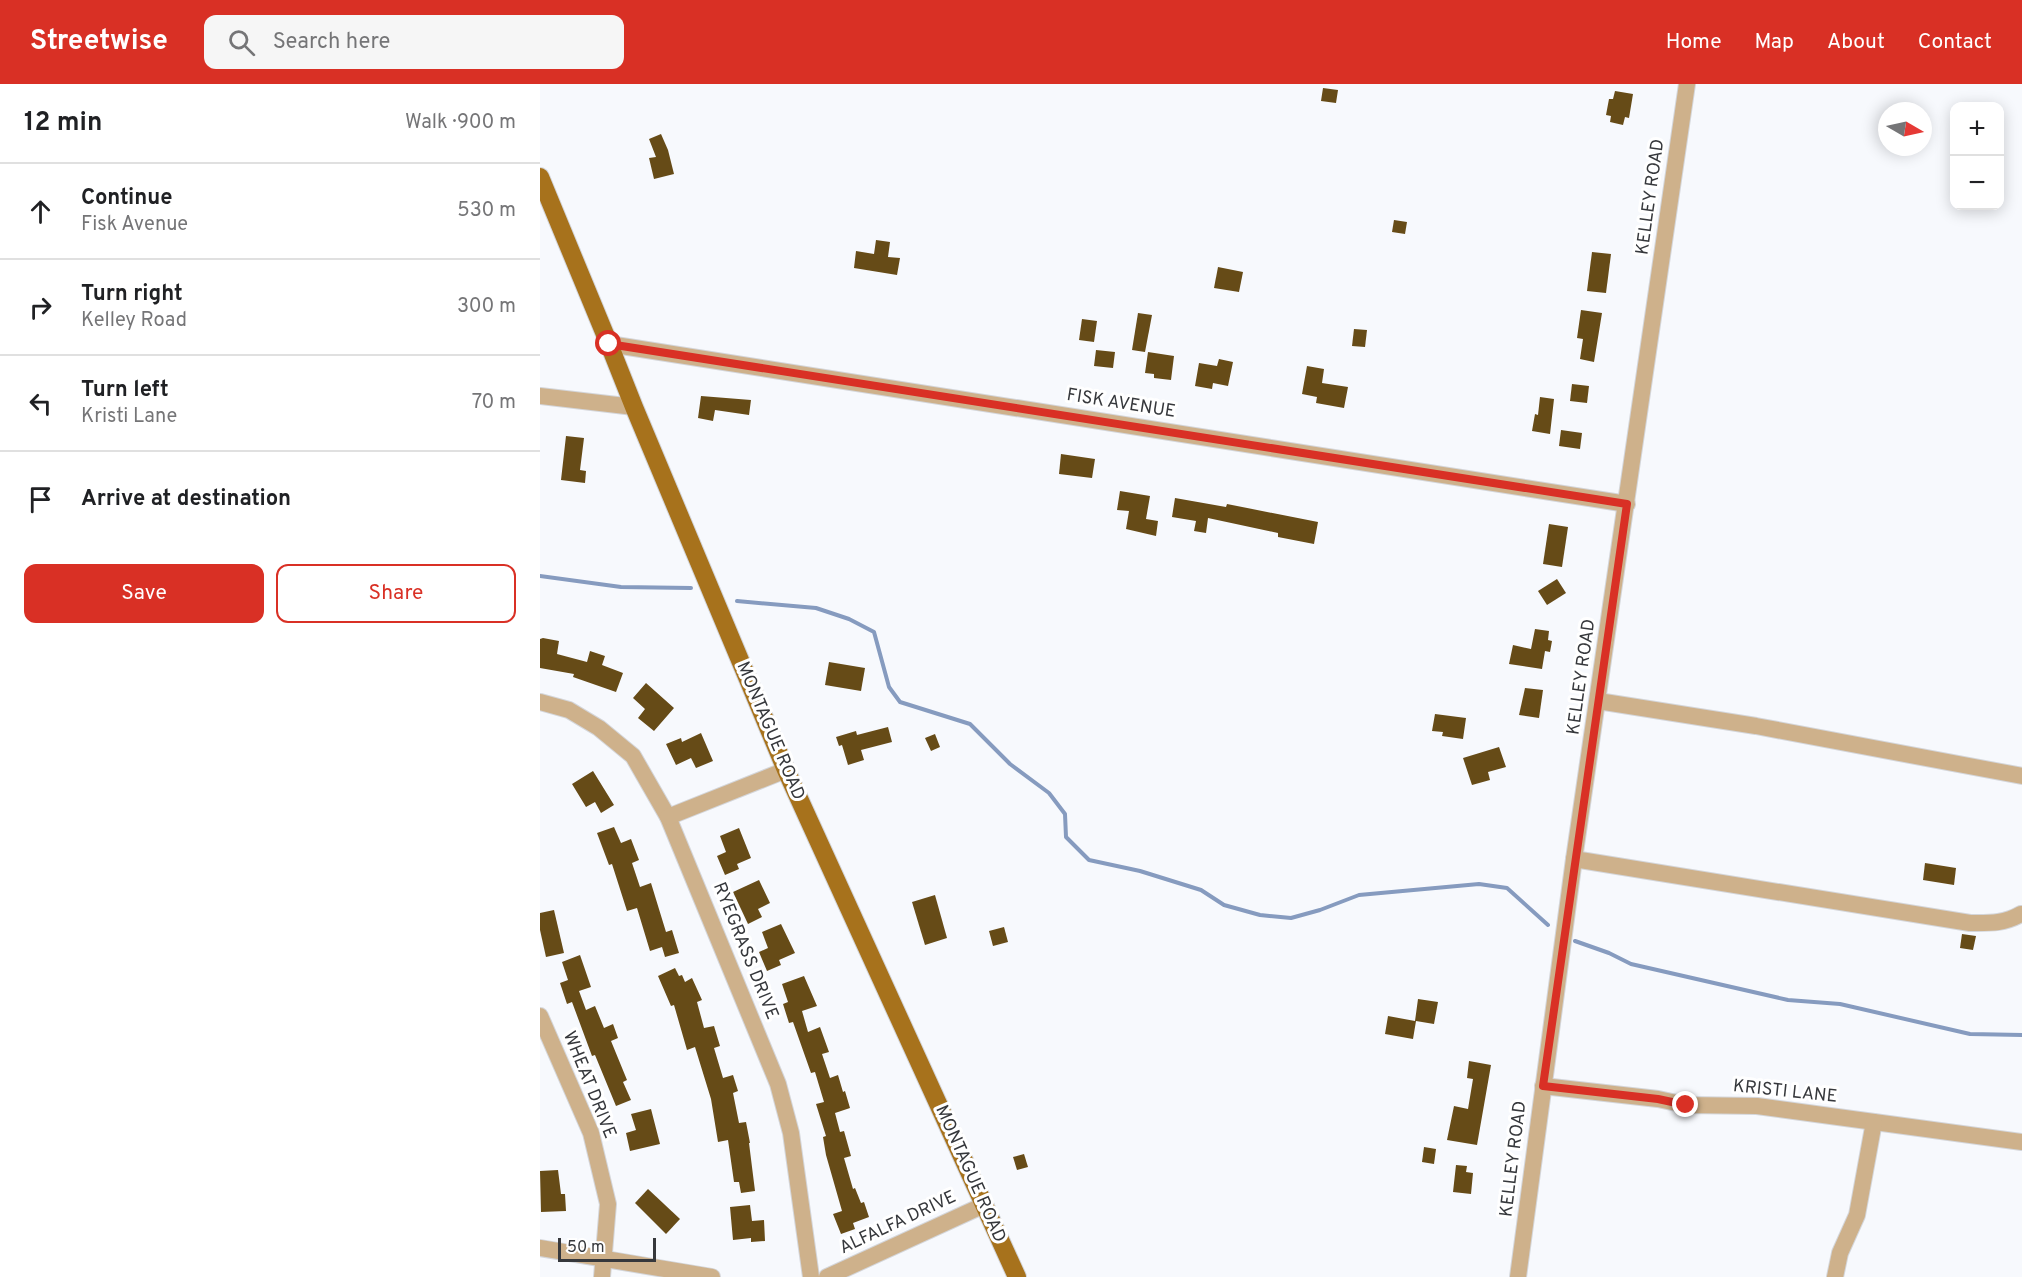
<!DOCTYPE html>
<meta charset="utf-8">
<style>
body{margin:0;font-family:Overpass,sans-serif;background:#f6f6f6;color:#202124}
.controls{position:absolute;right:18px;top:18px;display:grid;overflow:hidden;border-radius:12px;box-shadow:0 3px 15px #0003}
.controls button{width:54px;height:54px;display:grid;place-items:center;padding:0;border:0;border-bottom:2px solid #e0e0e0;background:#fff;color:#202124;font:30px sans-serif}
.compass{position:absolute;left:1338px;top:18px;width:54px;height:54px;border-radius:50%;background:#fff;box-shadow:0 3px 15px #0003;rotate:99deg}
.scale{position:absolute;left:18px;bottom:15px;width:98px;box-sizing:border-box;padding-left:6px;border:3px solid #36383c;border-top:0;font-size:16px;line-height:21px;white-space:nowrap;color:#36383c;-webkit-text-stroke:4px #fff;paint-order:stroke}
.stop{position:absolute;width:18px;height:18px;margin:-14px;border:4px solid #d93025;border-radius:50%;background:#fff}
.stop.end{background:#d93025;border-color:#fff;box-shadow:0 2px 6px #0008}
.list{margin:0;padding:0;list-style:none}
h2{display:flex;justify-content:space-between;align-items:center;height:78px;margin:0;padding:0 24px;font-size:26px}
h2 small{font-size:20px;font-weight:400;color:#757577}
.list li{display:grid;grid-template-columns:39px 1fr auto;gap:18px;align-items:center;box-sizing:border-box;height:96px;padding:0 24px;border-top:2px solid #e0e0e0}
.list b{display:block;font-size:22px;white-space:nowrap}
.list p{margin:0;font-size:20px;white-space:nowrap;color:#757577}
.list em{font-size:20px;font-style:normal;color:#757577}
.actions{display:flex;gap:12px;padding:18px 24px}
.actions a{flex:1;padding:14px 0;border:2px solid #d93025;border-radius:12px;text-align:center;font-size:21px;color:#d93025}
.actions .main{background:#d93025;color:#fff}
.icon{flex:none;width:33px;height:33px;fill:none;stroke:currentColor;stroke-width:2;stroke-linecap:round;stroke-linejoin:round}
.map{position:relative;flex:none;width:1482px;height:1193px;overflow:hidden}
header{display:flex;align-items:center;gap:36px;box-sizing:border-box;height:84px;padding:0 30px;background:#d93025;color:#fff}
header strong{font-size:28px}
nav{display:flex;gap:33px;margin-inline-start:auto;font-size:21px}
.search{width:420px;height:54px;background:#f6f6f6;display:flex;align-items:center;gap:15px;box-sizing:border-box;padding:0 21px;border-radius:12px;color:#757577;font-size:22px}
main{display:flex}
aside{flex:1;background:#fff}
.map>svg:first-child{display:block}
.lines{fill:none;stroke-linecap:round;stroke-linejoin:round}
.stream{stroke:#869bbf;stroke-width:4}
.building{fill:#664b17}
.minor-casing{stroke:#d4d6da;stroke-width:18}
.major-casing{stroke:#d4d6da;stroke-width:20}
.minor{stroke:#ceb18b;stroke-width:16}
.major{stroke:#a7721c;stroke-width:18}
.route{stroke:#d93025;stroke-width:8}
.labels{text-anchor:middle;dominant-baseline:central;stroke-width:6;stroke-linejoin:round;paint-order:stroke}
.street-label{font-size:18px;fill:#36383c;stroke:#fff}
</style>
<header>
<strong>Streetwise</strong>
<div class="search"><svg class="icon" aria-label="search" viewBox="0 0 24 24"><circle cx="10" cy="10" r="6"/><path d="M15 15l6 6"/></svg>Search here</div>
<nav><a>Home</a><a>Map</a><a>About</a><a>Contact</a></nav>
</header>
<main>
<aside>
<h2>12 min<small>Walk · 900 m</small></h2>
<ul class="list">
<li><svg class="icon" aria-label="ahead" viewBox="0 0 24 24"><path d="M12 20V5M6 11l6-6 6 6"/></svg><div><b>Continue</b><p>Fisk Avenue</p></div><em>530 m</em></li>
<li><svg class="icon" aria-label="right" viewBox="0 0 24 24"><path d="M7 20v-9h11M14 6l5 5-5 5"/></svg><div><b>Turn right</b><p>Kelley Road</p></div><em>300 m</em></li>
<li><svg class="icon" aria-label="left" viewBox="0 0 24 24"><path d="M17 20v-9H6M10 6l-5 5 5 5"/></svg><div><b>Turn left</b><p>Kristi Lane</p></div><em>70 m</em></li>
<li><svg class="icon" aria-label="arrive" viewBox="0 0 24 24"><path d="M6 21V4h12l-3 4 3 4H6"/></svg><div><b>Arrive at destination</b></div></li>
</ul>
<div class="actions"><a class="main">Save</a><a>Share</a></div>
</aside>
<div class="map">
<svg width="1482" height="1193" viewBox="0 0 1482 1193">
<rect width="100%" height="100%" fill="#f7f9fd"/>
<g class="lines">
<g class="stream">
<polyline points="0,492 81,503 151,504"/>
<polyline points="197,517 276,524 309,535 334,548 349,603 360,618 430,640 470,680 509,709 525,730 526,753 549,776 600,787 661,806 684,821 720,831 751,834 780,826 819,811 939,800 967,804 1008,841"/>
<polyline points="1035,857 1069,869 1091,880 1248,916 1300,920 1430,950 1482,951"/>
</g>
</g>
<g class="building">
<polygon points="783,4 798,6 796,19 781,17"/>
<polygon points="1075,7 1093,10 1089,34 1085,33 1083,41 1070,38 1071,32 1066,31 1069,15 1073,15"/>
<polygon points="121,50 128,66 134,90 114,95 109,74 116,73 109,55"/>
<polygon points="854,136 867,138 865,150 852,148"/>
<polygon points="336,156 350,158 348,173 360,174 357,191 314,184 316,167 334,170"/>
<polygon points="1052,168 1071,170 1066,209 1047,207"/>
<polygon points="678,183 703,188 699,208 674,204"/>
<polygon points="1041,226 1062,229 1054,278 1040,275 1043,255 1037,254"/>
<polygon points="598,229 612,231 605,268 592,266"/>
<polygon points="542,235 557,237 554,258 539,256"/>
<polygon points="814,245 827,246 825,263 812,262"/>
<polygon points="556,266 575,268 573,284 554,282"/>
<polygon points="608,268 634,272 631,296 614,294 614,290 605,289"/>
<polygon points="679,275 693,278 688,302 673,299 672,305 655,302 659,279 677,282"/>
<polygon points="767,282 784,285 782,299 808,303 804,324 776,319 777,313 762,310"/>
<polygon points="1032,300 1049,302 1047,319 1030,317"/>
<polygon points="161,312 211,316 209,331 175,326 173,337 158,334"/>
<polygon points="1000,313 1014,315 1010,350 992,347 995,330 998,331"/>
<polygon points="1021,346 1042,349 1040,365 1019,362"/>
<polygon points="26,352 44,354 40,386 46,387 45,399 21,396"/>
<polygon points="521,370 555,375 552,394 519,390"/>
<polygon points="580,407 610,412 606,435 618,437 616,452 586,445 589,427 577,426"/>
<polygon points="635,414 686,423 687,420 778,438 774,460 738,453 738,449 668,434 666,449 654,447 656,437 632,433"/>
<polygon points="1009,440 1028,443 1022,483 1003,480"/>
<polygon points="1017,495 1026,509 1007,521 998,507"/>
<polygon points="995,545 1009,547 1008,556 1012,557 1010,568 1005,567 1002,585 969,580 973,561 991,565"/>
<polygon points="3,554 19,557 17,570 47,578 50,567 65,572 62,581 83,589 76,608 33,593 34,590 0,584 0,555"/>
<polygon points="289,578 325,584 321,607 285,601"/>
<polygon points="106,599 134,624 114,647 98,634 105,625 93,614"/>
<polygon points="985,604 1003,606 999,634 979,631"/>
<polygon points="895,630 926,634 923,655 902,652 903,648 892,647"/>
<polygon points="348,643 352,658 321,666 324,676 308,681 302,661 299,662 296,653 316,647 317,651"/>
<polygon points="161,649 173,677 156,684 151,674 136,681 126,660 141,654 142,658"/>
<polygon points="395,650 400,663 391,667 385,654"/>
<polygon points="959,663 966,683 948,688 950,696 932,701 923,674"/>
<polygon points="53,687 74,721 61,729 55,718 46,723 32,700"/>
<polygon points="74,743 81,759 91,755 99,776 92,779 100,803 111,799 126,848 132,846 139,869 125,873 122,863 110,867 97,824 87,827 72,780 69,781 57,749"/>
<polygon points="199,744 211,774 197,780 199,785 185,791 177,772 186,768 180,752"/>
<polygon points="1385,779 1416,784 1414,801 1383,796"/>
<polygon points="219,796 230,819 218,825 222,833 208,840 193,808"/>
<polygon points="395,811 407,854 385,861 372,818"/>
<polygon points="14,826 24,869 6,873 0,846 0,829"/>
<polygon points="241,840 255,869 239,876 241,881 227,887 219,868 228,864 222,848"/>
<polygon points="464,843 468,858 453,862 449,847"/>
<polygon points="1422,850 1436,852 1433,866 1420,864"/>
<polygon points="40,871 51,903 39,907 46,926 55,922 64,944 73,940 78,954 71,957 87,996 83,998 91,1016 76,1022 55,971 52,972 32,918 27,920 20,899 28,896 22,878"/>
<polygon points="135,884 139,892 142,891 145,898 152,894 162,916 157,918 164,944 174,942 180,962 174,964 183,994 193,991 198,1007 193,1009 199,1039 206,1038 210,1059 209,1059 215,1107 201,1109 199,1098 194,1098 188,1056 178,1058 171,1015 155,963 147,966 134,921 131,922 118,892"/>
<polygon points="264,892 277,922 262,927 268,948 280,943 289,968 282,970 290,994 298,991 303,1008 305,1007 310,1024 295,1029 300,1048 304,1047 311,1072 304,1074 313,1105 315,1104 321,1119 324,1118 329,1133 313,1139 315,1145 301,1150 293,1130 302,1127 286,1071 283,1053 286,1052 276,1020 284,1018 275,988 271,989 253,938 249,939 243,920 248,918 242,900"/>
<polygon points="878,915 898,918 894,940 876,937 873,955 845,950 848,932 875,937"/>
<polygon points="929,977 951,981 937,1061 907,1056 914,1022 928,1025 933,995 927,994"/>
<polygon points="111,1025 120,1060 90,1067 86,1049 96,1046 91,1030"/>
<polygon points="884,1063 896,1065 894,1080 882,1078"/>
<polygon points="484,1070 488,1083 477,1086 473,1073"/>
<polygon points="916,1081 927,1082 926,1088 933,1089 931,1110 913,1108"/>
<polygon points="18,1086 21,1110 25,1110 26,1127 1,1128 0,1087"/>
<polygon points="108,1105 140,1135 126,1150 95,1119"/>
<polygon points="210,1121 212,1137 224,1136 225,1157 211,1158 211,1154 193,1156 190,1123"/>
</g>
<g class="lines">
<g class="minor-casing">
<g id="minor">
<polyline points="69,260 1087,420"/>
<polyline points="0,312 94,323"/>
<polyline points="1058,617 1216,642 1482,692"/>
<polyline points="0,618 29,626 59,644 93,672 128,733 238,1000 251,1049 271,1193"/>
<polyline points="128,733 246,686"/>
<path d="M 1034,775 L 1430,839 C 1449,839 1464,840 1481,830"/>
<polyline points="0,932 51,1049 68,1120 62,1193"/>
<polyline points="1003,1002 1118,1015 1146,1021 1217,1022 1482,1058"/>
<polyline points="0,1164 172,1193"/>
<polyline points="287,1193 444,1121"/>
<polyline points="978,1193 1034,775 1147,0"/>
<polyline points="1295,1193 1300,1169 1317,1131 1334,1038"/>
</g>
</g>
<g class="major-casing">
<polyline id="major" points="0,93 69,260 94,323 246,686 477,1193"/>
</g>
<use href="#minor" class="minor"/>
<use href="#major" class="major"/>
</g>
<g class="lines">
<polyline class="route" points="69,260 1087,420 1003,1002 1118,1015 1146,1021"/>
</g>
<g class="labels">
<g class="street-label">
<text transform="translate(1111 113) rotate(-82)">KELLEY ROAD</text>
<text transform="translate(581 320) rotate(9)">FISK AVENUE</text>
<text transform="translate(1042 593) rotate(-82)">KELLEY ROAD</text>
<text transform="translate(230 647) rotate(67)">MONTAGUE ROAD</text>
<text transform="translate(205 867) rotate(68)">RYEGRASS DRIVE</text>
<text transform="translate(49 1001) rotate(68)">WHEAT DRIVE</text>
<text transform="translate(1245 1008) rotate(6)">KRISTI LANE</text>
<text transform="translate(974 1075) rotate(-83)">KELLEY ROAD</text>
<text transform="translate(430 1090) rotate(66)">MONTAGUE ROAD</text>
<text transform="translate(358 1139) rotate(-25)">ALFALFA DRIVE</text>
</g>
</g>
</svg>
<div class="controls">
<button>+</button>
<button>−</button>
</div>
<svg class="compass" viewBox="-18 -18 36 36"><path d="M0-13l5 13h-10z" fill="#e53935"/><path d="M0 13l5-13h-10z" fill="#757577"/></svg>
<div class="scale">50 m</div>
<div class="stop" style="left:69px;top:260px"></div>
<div class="stop end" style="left:1146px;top:1021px"></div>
</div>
</main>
